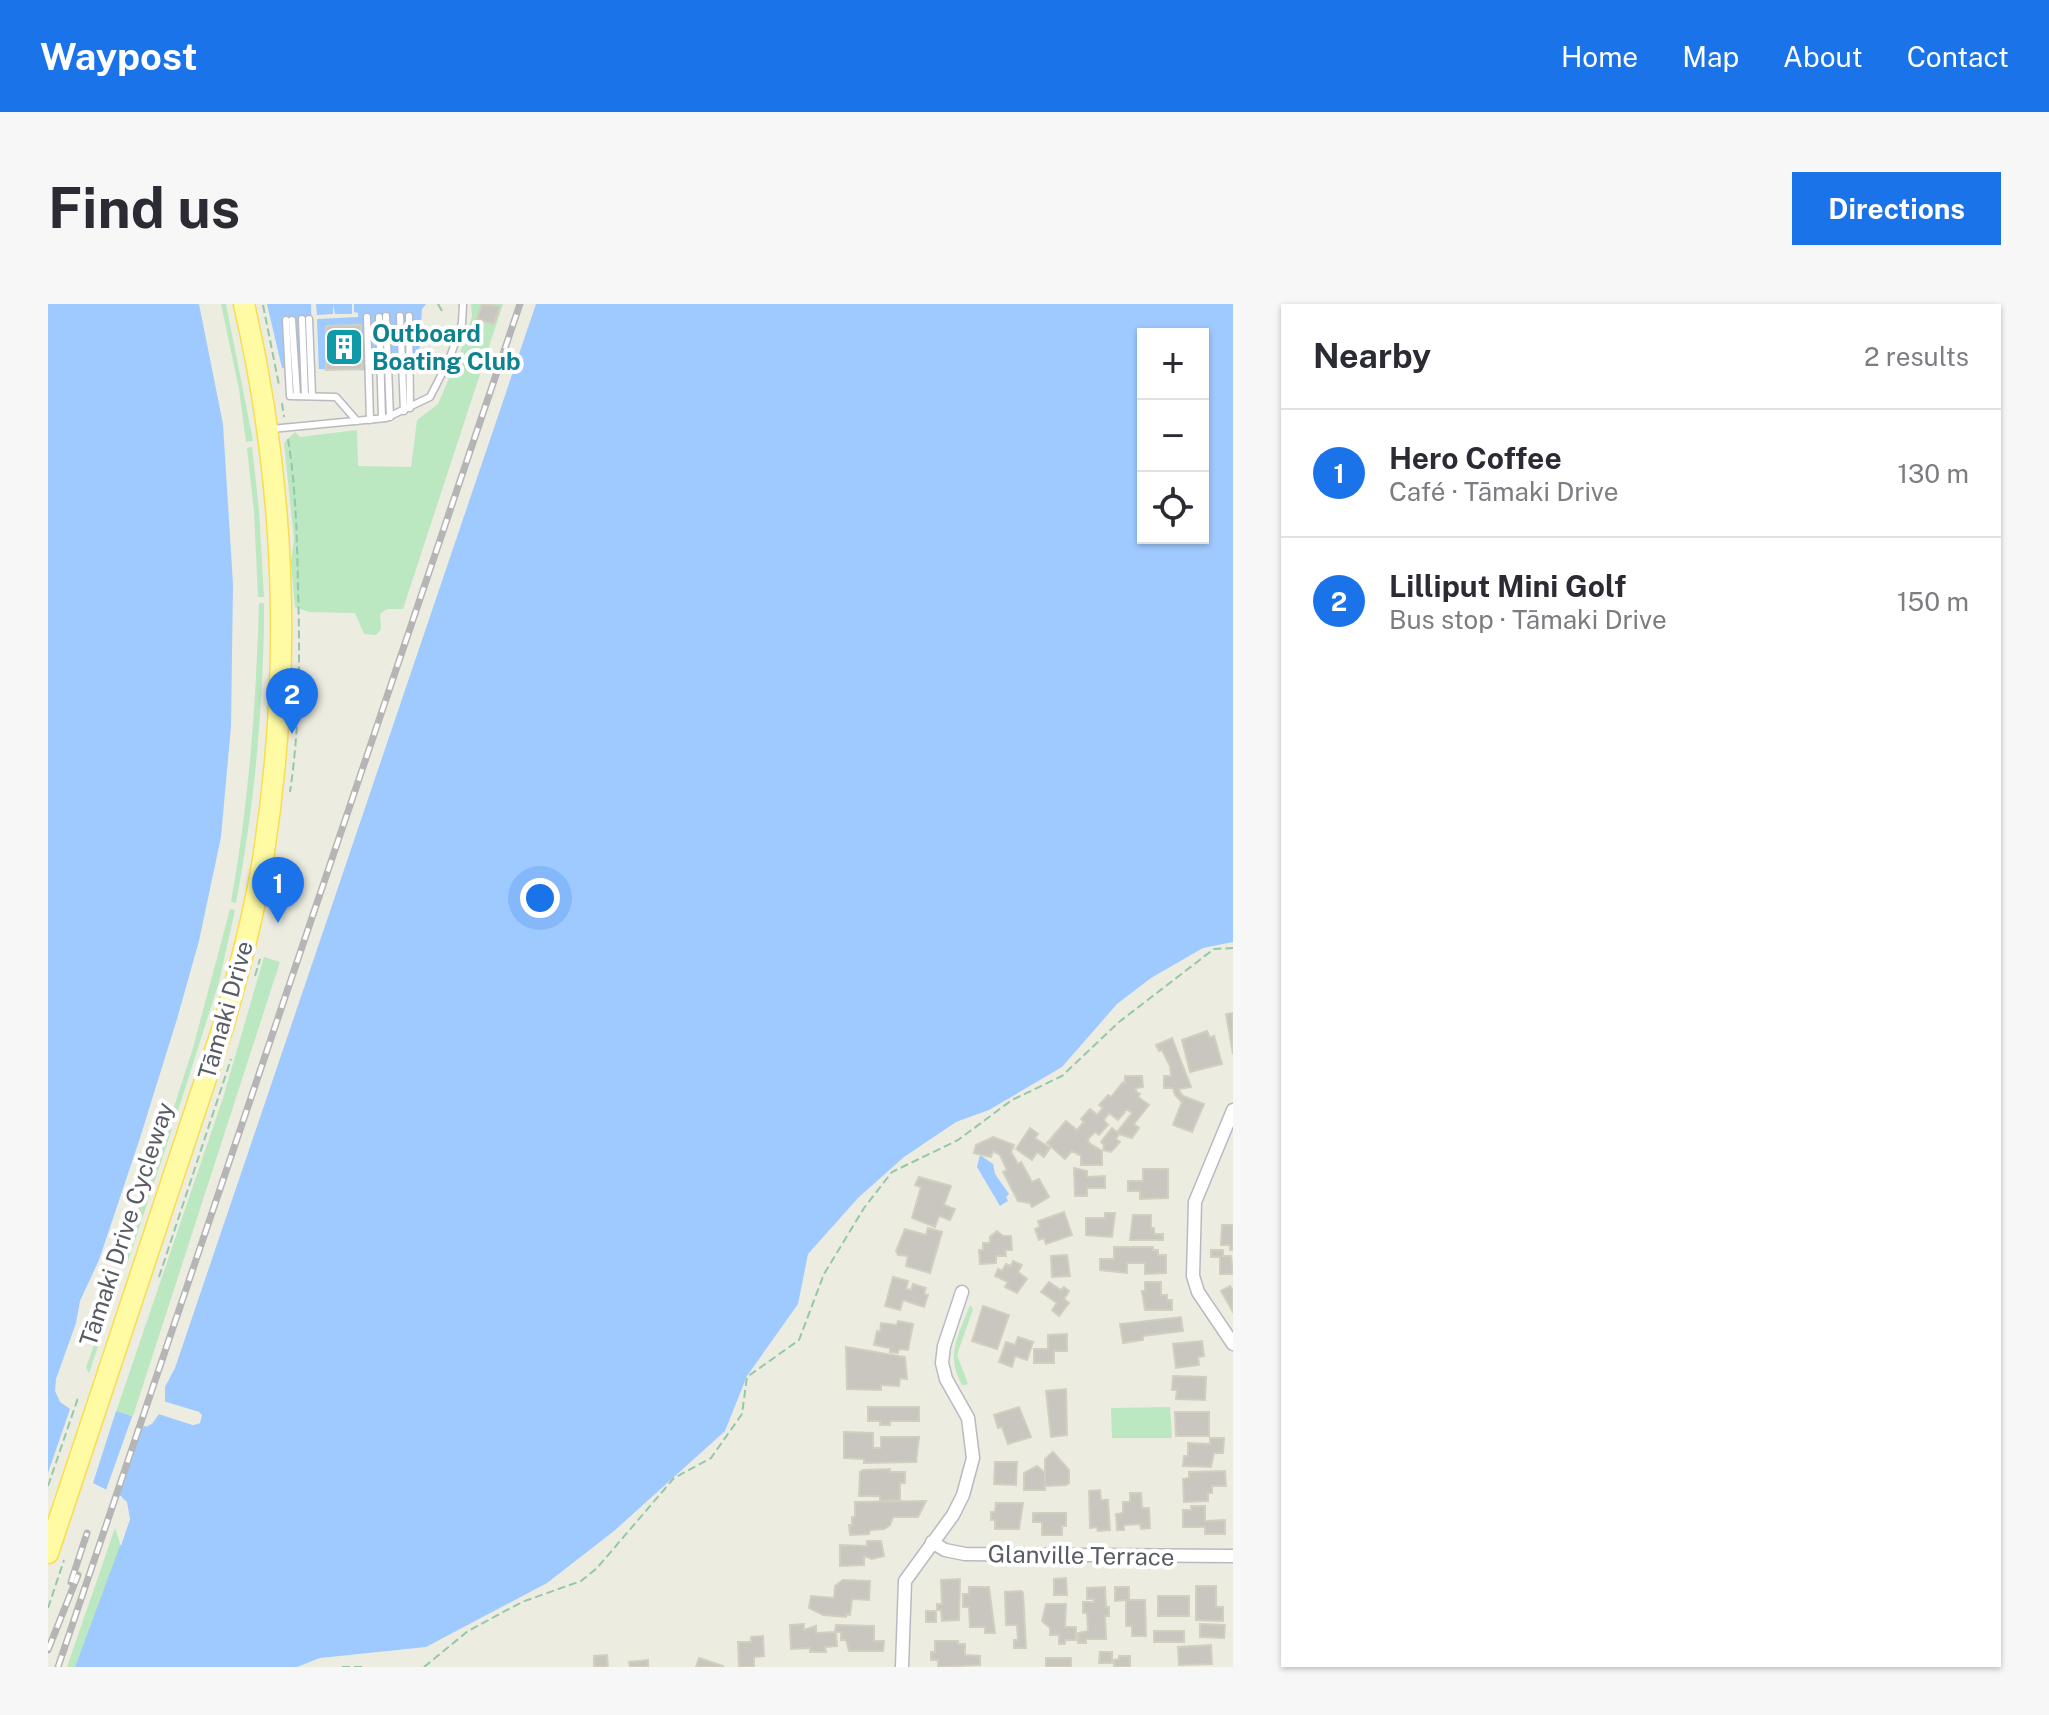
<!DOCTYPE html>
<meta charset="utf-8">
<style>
body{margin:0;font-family:"Public Sans",sans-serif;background:#f7f7f7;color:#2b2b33}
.controls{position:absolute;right:24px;top:24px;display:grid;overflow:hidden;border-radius:0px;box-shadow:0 2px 6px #0004}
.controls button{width:72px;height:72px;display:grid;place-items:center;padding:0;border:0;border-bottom:2px solid #e1e1e2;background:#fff;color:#2b2b33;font:40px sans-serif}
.you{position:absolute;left:492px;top:594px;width:28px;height:28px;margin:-20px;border:6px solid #fff;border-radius:50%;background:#1a73e8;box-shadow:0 0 0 12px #1a73e833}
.badge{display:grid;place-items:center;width:52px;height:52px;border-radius:50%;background:#1a73e8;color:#fff;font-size:26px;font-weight:700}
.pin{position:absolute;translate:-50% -66px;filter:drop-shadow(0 2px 4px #0008)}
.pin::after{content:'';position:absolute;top:42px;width:28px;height:24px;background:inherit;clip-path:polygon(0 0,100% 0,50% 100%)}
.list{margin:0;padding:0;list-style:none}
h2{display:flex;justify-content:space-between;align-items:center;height:104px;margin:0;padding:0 32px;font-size:34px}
h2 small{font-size:26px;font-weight:400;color:#7c7c81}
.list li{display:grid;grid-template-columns:52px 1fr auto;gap:24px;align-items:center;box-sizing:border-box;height:128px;padding:0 32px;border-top:2px solid #e1e1e2}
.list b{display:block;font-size:30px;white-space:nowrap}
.list p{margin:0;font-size:26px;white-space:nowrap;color:#7c7c81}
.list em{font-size:26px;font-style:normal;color:#7c7c81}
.icon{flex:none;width:44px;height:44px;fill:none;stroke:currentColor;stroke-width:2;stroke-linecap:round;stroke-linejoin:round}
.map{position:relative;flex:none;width:1185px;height:1363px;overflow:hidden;border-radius:0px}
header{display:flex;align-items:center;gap:48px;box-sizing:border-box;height:112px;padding:0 40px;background:#1a73e8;color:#fff}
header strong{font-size:38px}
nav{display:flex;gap:44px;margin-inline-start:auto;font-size:28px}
.intro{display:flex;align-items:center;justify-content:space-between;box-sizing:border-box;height:192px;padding:0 48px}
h1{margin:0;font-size:56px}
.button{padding:20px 36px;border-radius:0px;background:#1a73e8;color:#fff;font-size:28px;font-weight:700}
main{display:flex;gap:48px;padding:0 48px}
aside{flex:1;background:#fff;border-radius:0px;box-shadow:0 2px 6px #0004}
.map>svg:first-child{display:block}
.green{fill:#bbe7c1}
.water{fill:#9fcaff;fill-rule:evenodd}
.pier{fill:#edece1}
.building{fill:#c8c6be;stroke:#d2cfbf;stroke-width:2}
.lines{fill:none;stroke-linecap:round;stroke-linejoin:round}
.lane-casing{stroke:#b9bac1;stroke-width:9}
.street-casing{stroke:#b9bac1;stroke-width:15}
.primary-casing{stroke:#f8dd4f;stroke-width:23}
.path{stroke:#94c8a9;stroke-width:2;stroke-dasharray:8 4;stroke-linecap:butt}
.lane{stroke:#fff;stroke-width:6}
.street{stroke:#fff;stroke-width:12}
.primary{stroke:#fffba4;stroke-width:20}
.rail-casing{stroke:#b5b5b6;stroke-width:7}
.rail{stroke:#fff;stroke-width:4;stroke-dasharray:12;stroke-linecap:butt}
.labels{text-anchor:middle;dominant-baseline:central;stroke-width:8;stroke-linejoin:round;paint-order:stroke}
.culture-label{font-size:24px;font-weight:bold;fill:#0d838f;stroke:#fff;text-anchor:start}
.street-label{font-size:24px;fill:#595c63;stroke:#fff}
</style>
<header>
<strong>Waypost</strong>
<nav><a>Home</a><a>Map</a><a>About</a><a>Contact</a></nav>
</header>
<div class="intro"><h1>Find us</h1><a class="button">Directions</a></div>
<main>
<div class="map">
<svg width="1185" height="1363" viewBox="0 0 1185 1363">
<rect width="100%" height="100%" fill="#edece1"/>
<g class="green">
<polygon points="173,0 178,0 205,137 198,138 191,85"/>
<polygon points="423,0 455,0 355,305 339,305 332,310 333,325 328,331 316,330 307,309 261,308 247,303 243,258 246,235 236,139 247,128 252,133 309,126 310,162 363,163 369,116 390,100 413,46 424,13"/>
<polygon points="204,143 211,206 216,293 210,293 206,207 199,144"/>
<path d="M 211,299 L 216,299 L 216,319 C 214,416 206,504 188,599 L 183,598 C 201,498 208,400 211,299 Z"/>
<polygon points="182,605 187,606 171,678 127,816 122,815 145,744"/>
<polygon points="216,653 232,658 85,1112 68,1108 175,794"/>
<polygon points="119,823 124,825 78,963 72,960"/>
<polygon points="71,967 75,968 41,1069 38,1064"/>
<path d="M 922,1001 L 925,1005 L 909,1051 L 920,1080 L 917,1081 L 914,1081 C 897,1050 911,1031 922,1001 Z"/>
<polygon points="1122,1103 1124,1134 1064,1134 1063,1104"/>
<polygon points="67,1224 73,1242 27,1363 19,1363"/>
</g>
<g class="water">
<path d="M 0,0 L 164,0 L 197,346 L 160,646 L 21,1080 L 28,1095 L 84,1112 L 85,1110 L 99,1123 L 111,1110 L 145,1121 L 152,1119 L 151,1108 L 117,1098 L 117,1083 L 127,1064 L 488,0 L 1185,0 L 1185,638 L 1155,644 L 1103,674 L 1069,700 L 1014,763 L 941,806 L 908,818 L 856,853 L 810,894 L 760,950 L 750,1000 L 699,1072 L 677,1127 L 566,1227 L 499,1279 L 378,1343 L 272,1354 L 249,1363 L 27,1363 L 82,1215 L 74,1193 L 46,1180 L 0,1169 ZM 1095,30 L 1155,30 L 1155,234 L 1095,234 Z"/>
<polygon points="219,0 378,0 374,5 370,68 234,64"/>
<polygon points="932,851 945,860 947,870 961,890 958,893 960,897 952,902 929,863"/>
</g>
<g class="pier">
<polygon points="151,0 165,0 186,106 199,251 201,346 197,448 186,532 163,647 135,745 81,900 25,1081 30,1092 69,1104 45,1179 58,1186 85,1110 99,1115 101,1113 100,1118 111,1106 149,1116 149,1111 114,1101 113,1086 115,1097 151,1108 154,1111 152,1119 145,1121 111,1110 104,1120 94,1123 71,1191 79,1198 82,1215 73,1242 71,1237 78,1215 76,1200 45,1184 0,1173 0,1169 22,1105 12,1098 7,1087 8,1075 28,1019 32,997 51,956 92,834 129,715 151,637 173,533 183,422 185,280 175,120"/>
<polygon points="263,0 268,0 269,11 285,10 285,0 287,10 304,10 304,0 306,0 306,8 310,9 310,13 269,15 271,70 265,70"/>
</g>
<g class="building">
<polygon points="434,0 452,2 446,20 429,15"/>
<polygon points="313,21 314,65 278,66 278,22"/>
<polygon points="1185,709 1185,750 1178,710"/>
<polygon points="1159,727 1162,734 1166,732 1174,760 1142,768 1134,736"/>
<polygon points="1124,734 1143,783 1131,785 1132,788 1135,792 1156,800 1144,828 1125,821 1134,798 1127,791 1125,784 1116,784 1116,772 1123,772 1122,762 1114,746 1111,747 1108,741"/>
<polygon points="1077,772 1094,772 1095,783 1088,784 1088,788 1092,790 1090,793 1101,801 1086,820 1091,824 1084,834 1071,830 1068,835 1072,838 1063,848 1055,846 1056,841 1053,838 1064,824 1069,828 1084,809 1079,805 1070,816 1061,809 1056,816 1060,821 1051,831 1047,828 1040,835 1041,839 1054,847 1054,861 1033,861 1033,852 1024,847 1017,855 999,839 1018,817 1029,826 1036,818 1033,815 1042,805 1049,811 1055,804 1051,801 1060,791 1063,793 1075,778 1077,779"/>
<polygon points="982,824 990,830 987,834 1002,844 996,853 989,848 984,856 968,845"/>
<polygon points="945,833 966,841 963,848 970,860 973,858 984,878 991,875 1001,893 984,903 982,899 970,897 955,868 959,866 952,851 945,847 943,853 926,849 928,841"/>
<polygon points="1026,864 1039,867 1039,873 1057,872 1057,884 1039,884 1039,892 1027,892"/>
<polygon points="1095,865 1120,865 1120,894 1092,895 1092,887 1080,887 1080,877 1095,877"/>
<polygon points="871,873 903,882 896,901 907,905 902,916 891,912 887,923 864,914 873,883 867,881"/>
<polygon points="1016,908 1024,931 998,940 996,934 991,936 987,925 992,923 990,917"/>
<polygon points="1057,909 1067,909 1064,933 1038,931 1038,914 1057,914"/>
<polygon points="1085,911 1103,911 1103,924 1106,924 1106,930 1115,930 1115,936 1082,936"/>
<polygon points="1174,921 1185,921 1185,946 1182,946 1182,941 1173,941"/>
<polygon points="880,924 894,928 882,969 858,962 860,952 850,951 848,947 857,925 878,931"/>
<polygon points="949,927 955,932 963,932 964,946 957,946 958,952 948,952 948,959 932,960 931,946 935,946 935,939 942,939 942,933"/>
<polygon points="1066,943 1105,943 1105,946 1110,946 1110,951 1118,951 1118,969 1097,970 1097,959 1079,959 1079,969 1052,966 1052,955 1066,955"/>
<polygon points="1163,946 1175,946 1175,952 1183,952 1185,970 1172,970 1172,953 1163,953"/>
<polygon points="1019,951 1022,972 1004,973 1003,952"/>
<polygon points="965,957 974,961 970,968 979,975 969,989 957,983 960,978 947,972 950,965 954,967 958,960 963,962"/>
<polygon points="845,973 860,977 858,985 863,986 865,980 878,984 876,990 880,991 876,1003 855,996 852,1006 837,1002"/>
<polygon points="1001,978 1013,986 1016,983 1021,987 1016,995 1021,999 1011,1012 1004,1006 1009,999 993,988"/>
<polygon points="1097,978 1113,978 1113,991 1119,991 1119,996 1124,996 1124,1006 1097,1006 1094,987 1097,987"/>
<polygon points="1182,982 1185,986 1185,1008 1173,987"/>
<polygon points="935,1002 961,1011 949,1045 924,1037"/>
<polygon points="1133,1013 1135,1027 1095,1032 1095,1036 1075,1039 1072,1020"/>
<polygon points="850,1017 865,1020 860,1046 851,1045 850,1049 842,1048 842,1044 826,1041 829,1027 832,1028 833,1019 849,1021"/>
<polygon points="1019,1030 1019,1047 1006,1047 1006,1059 986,1059 986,1045 1000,1045 1000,1031"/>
<polygon points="970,1033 985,1038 979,1056 967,1052 964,1063 951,1058 958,1038 967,1041"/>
<polygon points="1154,1037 1156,1052 1150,1053 1151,1061 1128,1064 1125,1040"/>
<polygon points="798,1043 857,1053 859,1075 852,1074 851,1082 833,1081 833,1086 799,1085"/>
<polygon points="1125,1072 1158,1073 1157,1096 1128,1095 1129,1086 1124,1086"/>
<polygon points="1018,1085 1019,1131 1003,1133 998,1087"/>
<polygon points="820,1103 871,1103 871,1117 842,1117 842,1121 832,1121 832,1117 820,1117"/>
<polygon points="971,1103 983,1133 960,1140 954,1123 950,1124 946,1111"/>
<polygon points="1127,1108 1161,1108 1161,1132 1128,1132"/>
<polygon points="796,1128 825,1129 825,1144 833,1144 833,1133 871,1133 868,1158 816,1159 816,1155 796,1154"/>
<polygon points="1162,1134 1176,1134 1175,1149 1166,1149 1163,1163 1135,1162 1136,1152 1140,1152 1140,1139 1162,1140"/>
<polygon points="1005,1148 1021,1166 1021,1179 1018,1181 997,1182 997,1155"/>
<polygon points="947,1158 969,1158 968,1181 946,1180"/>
<polygon points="989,1162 997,1169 997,1186 976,1186 976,1169"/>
<polygon points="842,1165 842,1168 857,1168 857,1179 852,1179 852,1196 832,1197 832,1192 811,1192 812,1168 815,1166"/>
<polygon points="1177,1167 1178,1182 1164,1182 1164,1189 1160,1189 1160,1197 1136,1198 1135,1175 1141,1174 1141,1168"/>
<polygon points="1052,1186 1053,1196 1060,1196 1062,1226 1050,1227 1049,1223 1042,1224 1041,1187"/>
<polygon points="1082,1189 1093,1189 1094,1204 1101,1204 1102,1224 1093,1225 1092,1220 1076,1221 1076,1226 1069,1226 1068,1210 1075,1209 1075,1198 1082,1198"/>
<polygon points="878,1197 870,1213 845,1213 842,1221 836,1225 822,1226 821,1230 802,1231 801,1221 804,1221 804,1213 807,1213 807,1198"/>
<polygon points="948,1199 975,1199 971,1225 947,1225 947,1216 943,1216 943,1208 947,1208"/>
<polygon points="1143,1202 1157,1202 1157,1217 1177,1216 1177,1230 1157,1230 1157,1223 1135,1223 1135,1206 1143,1206"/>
<polygon points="985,1209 1018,1209 1018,1222 1014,1222 1014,1231 994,1231 994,1218 985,1218"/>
<polygon points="819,1237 833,1237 836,1252 824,1255 816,1252 816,1261 792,1262 792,1241 819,1242"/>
<polygon points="1018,1274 1019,1291 1006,1291 1006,1275"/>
<polygon points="912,1275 911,1316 894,1317 893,1306 889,1306 889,1300 894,1300 893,1276"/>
<polygon points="795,1276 822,1277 821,1296 804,1295 802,1311 798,1310 798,1313 775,1311 761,1304 763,1292 786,1294 787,1282"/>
<polygon points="1148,1282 1168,1282 1168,1303 1175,1303 1175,1317 1148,1316"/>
<polygon points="921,1283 941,1283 947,1329 937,1329 937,1323 922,1323 921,1303 915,1303 915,1290 921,1290"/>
<polygon points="1057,1283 1058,1303 1061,1303 1061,1312 1057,1312 1058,1335 1038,1335 1038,1339 1030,1339 1030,1329 1040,1327 1039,1309 1035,1309 1035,1298 1046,1298 1046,1295 1039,1295 1039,1284"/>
<polygon points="1067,1283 1081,1283 1081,1296 1097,1296 1098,1332 1084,1332 1084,1322 1078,1322 1078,1296 1067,1297"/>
<polygon points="973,1287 975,1289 978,1344 966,1344 966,1336 970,1336 969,1321 958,1321 957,1288"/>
<rect x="1110" y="1292" width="31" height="20"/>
<polygon points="998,1300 1018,1300 1017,1323 1028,1323 1028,1336 1017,1336 1017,1340 1011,1340 1011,1331 1002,1331 1002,1324 994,1317"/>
<rect x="878" y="1307" width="10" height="11"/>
<polygon points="756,1320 756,1326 768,1322 768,1329 788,1328 789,1342 777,1343 778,1348 762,1348 762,1344 743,1345 742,1321"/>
<polygon points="1152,1320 1177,1321 1176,1334 1152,1333"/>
<polygon points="788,1321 826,1322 826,1337 836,1337 835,1347 801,1347 798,1336 793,1336 793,1328 787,1328"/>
<rect x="1106" y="1327" width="30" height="11"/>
<polygon points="715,1332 716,1352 706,1353 706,1363 691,1363 690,1338 703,1338 703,1333"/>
<polygon points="887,1337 910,1337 910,1340 917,1340 917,1351 932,1352 932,1361 890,1363 890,1356 883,1356 883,1348 887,1348"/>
<polygon points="1163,1341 1164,1360 1131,1361 1130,1343"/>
<polygon points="1052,1348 1064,1348 1064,1359 1051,1359"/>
<polygon points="559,1351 560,1363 546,1363 546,1352"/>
<polygon points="1071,1352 1082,1352 1082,1363 1066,1363 1066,1356 1071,1355"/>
<polygon points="651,1354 675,1362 675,1363 648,1363"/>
<rect x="998" y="1354" width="25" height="9"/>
<polygon points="600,1356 600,1363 582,1363 581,1358"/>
</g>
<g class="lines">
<g class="lane-casing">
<g id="lane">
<polyline points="338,12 342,113"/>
<polyline points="352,12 356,107"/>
<polyline points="361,12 362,104"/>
<polyline points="319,13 322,116"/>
<polyline points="331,13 334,114"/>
<polyline points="254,15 257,92"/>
<polyline points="261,15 264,91"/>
<polyline points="238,16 242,92 288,93 309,117"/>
<polyline points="244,16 249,92"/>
<polyline points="223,125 338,114 382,93 401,56 414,19 415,0"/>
</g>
</g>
<g class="street-casing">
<g id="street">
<polyline points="1185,806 1147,898 1145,972 1150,988 1185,1040"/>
<polyline points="884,1238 897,1246 917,1250 1185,1252"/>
<polyline points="854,1363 857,1277 905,1211 915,1191 925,1154 920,1114 898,1075 894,1059 896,1042 914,988"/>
</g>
</g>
<g class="primary-casing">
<path id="primary" d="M 0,1249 L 176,720 C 191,666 206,611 215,555 C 244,370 238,182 196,0"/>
</g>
<g class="path">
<polyline points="390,0 394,7"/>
<polyline points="215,1 231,81"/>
<polyline points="234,99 236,113"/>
<path d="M 240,135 C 248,184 249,234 250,283 C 252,351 252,421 242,488"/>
<polyline points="207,672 212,655"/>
<polyline points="111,973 183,755"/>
<polyline points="0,1182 31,1091"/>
<polyline points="0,1304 16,1256"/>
<polyline points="294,1363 316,1363"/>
<polyline points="376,1363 420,1327 474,1298 533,1277 549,1264 626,1174 663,1154 694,1110 699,1073 751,1036 776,970 816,904 844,868 910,836 964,796 1014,772 1071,718 1166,645 1185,644"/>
</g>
<use href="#lane" class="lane"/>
<use href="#street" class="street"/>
<use href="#primary" class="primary"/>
<g class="rail-casing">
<g id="rail">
<polyline points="23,1278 39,1229"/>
<polyline points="0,1346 30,1271"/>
<polyline points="10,1363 472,0"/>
</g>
</g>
<use href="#rail" class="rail"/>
</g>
<defs>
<g id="building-square" transform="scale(2)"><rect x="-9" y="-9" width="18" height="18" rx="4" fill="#0f9aa8" stroke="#fff"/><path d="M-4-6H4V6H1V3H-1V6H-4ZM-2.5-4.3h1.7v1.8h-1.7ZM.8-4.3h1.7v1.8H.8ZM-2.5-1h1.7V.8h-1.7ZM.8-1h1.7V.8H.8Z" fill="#fff"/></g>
</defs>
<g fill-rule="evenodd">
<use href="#building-square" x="296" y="43"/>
</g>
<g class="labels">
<g class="culture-label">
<text x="324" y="29">Outboard<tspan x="324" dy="28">Boating Club</tspan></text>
</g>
<g class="street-label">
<text transform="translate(177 706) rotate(-74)">Tāmaki Drive</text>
<text transform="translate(78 920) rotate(-72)">Tāmaki Drive Cycleway</text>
<text transform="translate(1033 1251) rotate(1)">Glanville Terrace</text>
</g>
</g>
</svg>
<div class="controls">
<button>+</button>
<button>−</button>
<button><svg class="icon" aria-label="locate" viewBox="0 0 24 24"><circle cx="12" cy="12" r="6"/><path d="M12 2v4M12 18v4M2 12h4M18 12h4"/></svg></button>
</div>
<div class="you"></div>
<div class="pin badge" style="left:230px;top:619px">1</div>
<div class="pin badge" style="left:244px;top:430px">2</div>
</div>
<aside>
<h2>Nearby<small>2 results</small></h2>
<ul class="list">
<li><span class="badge">1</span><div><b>Hero Coffee</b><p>Café · Tāmaki Drive</p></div><em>130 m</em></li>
<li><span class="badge">2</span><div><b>Lilliput Mini Golf</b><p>Bus stop · Tāmaki Drive</p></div><em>150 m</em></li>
</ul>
</aside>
</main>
